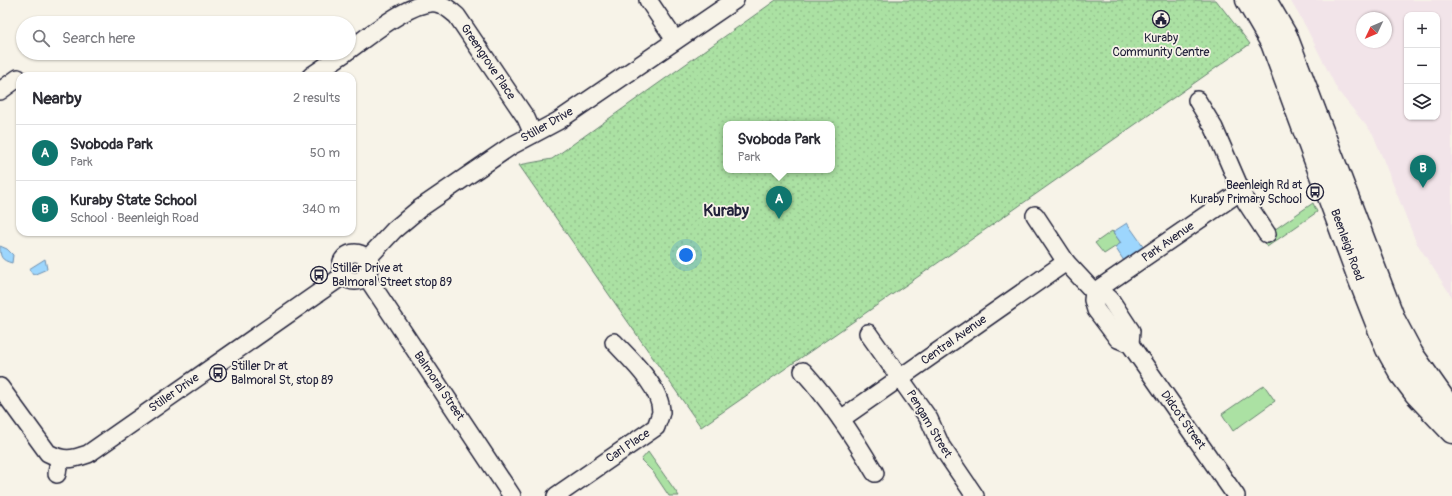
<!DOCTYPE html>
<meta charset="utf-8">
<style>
body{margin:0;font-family:Pangolin,sans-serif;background:#f7f7f7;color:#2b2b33}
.controls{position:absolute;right:12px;top:12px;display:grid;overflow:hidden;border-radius:8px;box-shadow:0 1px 3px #0004}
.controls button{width:36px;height:36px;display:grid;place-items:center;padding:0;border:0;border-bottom:1px solid #e1e1e2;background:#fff;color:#2b2b33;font:20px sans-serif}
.compass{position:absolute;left:1356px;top:12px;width:36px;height:36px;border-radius:50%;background:#fff;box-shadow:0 1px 3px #0004;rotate:226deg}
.you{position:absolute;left:686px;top:255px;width:14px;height:14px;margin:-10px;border:3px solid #fff;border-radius:50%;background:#1a73e8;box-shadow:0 0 0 6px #1a73e833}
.badge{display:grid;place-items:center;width:26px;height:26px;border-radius:50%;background:#0f766e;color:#fff;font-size:13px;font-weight:700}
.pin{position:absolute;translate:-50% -33px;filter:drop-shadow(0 1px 2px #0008)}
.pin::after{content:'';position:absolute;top:21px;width:14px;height:12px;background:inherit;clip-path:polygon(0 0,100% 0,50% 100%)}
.popup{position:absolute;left:723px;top:121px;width:112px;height:52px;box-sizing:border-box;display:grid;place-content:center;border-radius:8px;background:#fff;filter:drop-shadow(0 1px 3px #0005);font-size:13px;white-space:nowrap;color:#7c7c81}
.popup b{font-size:15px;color:#2b2b33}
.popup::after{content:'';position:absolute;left:50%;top:100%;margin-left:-8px;border:8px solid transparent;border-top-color:#fff}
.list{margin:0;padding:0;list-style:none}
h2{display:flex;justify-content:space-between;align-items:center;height:52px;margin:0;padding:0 16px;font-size:17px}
h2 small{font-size:13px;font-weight:400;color:#7c7c81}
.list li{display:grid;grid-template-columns:26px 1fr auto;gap:12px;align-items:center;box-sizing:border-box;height:56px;padding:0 16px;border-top:1px solid #e1e1e2}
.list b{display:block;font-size:15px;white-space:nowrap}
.list p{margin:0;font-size:13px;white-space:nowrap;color:#7c7c81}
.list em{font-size:13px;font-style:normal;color:#7c7c81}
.icon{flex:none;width:22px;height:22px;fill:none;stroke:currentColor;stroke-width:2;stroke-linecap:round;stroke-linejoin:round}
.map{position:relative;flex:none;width:1452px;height:496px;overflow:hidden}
.search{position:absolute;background:#fff;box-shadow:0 1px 3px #0004;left:16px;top:16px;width:340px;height:44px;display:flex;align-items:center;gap:10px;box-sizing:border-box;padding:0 14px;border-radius:22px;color:#7c7c81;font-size:15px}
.panel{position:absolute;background:#fff;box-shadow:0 1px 3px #0004;left:16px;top:72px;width:340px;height:164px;border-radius:12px}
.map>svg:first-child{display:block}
.built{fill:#f2e4e9;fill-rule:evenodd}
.grass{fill:#abe1a3;stroke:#66826f}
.park{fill:url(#park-dots);stroke:#66826f;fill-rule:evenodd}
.water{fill:#9dd6fd;stroke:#6c8eaf}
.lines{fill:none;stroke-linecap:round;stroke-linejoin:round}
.minor-casing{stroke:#22223b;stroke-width:20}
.major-casing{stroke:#22223b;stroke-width:25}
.minor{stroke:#f7f3e8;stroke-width:17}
.major{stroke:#f7f3e8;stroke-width:22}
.labels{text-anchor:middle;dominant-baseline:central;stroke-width:3.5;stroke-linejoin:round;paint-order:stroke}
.poi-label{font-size:12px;fill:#22223b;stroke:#f7f3e8;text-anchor:start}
.street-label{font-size:12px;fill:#22223b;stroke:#f7f3e8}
.district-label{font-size:16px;font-weight:bold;fill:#22223b;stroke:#f7f3e8}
</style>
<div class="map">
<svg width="1452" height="496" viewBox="0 0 1452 496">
<defs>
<pattern id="park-dots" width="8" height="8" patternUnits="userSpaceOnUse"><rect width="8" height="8" fill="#abe1a3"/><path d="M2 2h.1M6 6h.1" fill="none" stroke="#93c18d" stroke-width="1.8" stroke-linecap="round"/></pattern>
</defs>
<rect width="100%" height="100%" fill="#f7f3e8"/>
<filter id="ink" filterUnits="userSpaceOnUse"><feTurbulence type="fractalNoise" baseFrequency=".025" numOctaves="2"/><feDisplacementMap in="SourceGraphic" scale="8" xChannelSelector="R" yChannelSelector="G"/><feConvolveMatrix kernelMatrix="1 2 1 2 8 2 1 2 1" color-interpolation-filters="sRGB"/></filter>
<g filter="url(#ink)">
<path class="built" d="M 1290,0 L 1452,0 L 1452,297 L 1416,242 L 1373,134 L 1338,91 L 1306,27 ZM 1407,15 L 1437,15 L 1437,117 L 1407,117 ZM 1362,18 L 1386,18 L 1386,42 L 1362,42 Z"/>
<g class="grass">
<polygon points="1313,203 1317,212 1267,247 1261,239"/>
<polygon points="1112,231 1121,243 1104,254 1095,243"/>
<polygon points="1264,385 1275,401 1233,431 1222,414"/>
<polygon points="648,452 679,496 669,496 653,472 641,460"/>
</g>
<path class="park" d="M 776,0 L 1216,0 L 1250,44 L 932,267 L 701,427 L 519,165 L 552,159 ZM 726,124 L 832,124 L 832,170 L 726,170 Z"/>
<g class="water">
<polygon points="1127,223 1144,247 1124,261 1115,247 1121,243 1113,232"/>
<path d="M 0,246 L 7,249 L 13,255 L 12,263 C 1,260 0,257 0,246 Z"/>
<polygon points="45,259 47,269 33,275 29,269"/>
</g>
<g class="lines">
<g class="minor-casing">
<g id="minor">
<polyline points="648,0 675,40"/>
<path d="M 349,50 C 369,36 412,0 436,3 C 445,5 450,10 457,16 L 526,118 L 533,134"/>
<polyline points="311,76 345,53"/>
<polyline points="0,91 18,78"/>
<polyline points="1197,100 1214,128 1246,202 1267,234"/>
<polyline points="1035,215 1066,262 1094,292 1103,293 1110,299 1131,331 1130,344"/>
<circle cx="355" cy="267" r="14"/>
<polyline points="367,259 394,230 419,209 511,146 558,121 735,0"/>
<polyline points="366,276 512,496"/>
<polyline points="1094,292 1093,300 1096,310 1118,339 1130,344 1236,496"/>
<polyline points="1094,292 1241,191"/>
<polyline points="868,333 929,419 941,446 975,496"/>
<path d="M 803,371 C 831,402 854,437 875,473"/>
<path d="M 0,387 L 48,453 C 64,461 71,460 88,454 L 344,275"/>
<polyline points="841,419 1066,262"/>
<polyline points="57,474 59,459"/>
<path d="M 556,496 L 656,427 C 657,423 660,417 661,412 C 661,387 630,359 614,342"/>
</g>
</g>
<g class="major-casing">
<g id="major">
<polyline points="1247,0 1272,43 1359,278 1387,349 1401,374 1416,394 1452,432"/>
<polyline points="1265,0 1286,36 1394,320 1412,354 1452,411"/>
</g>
</g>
<use href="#minor" class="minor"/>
<use href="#major" class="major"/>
</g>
</g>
<defs>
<g id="civic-ring" transform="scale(0.9)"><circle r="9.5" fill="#f7f3e8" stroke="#22223b" stroke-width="1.5"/><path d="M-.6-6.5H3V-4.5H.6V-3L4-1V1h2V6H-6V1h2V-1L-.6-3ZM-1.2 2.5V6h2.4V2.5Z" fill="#22223b"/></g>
<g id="bus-ring" transform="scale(0.9)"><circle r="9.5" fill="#f7f3e8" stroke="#22223b" stroke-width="1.5"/><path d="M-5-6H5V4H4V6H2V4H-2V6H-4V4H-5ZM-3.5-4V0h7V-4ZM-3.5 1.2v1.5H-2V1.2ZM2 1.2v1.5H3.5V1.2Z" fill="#22223b"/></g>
</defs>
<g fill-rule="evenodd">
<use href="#civic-ring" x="1161" y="19"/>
<use href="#bus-ring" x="1315" y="192"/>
<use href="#bus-ring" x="319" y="275"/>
<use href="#bus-ring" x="218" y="373"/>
</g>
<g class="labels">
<g class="poi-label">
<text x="1161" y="38" text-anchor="middle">Kuraby<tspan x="1161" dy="14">Community Centre</tspan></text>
<text x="1302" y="185" text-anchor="end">Beenleigh Rd at<tspan x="1302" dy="14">Kuraby Primary School</tspan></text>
<text x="332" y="268">Stiller Drive at<tspan x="332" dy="14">Balmoral Street stop 89</tspan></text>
<text x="231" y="366">Stiller Dr at<tspan x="231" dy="14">Balmoral St, stop 89</tspan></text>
</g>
<g class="street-label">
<text transform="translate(488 62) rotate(56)">Greengrove Place</text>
<text transform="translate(547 125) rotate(-30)">Stiller Drive</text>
<text transform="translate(1168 242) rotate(-35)">Park Avenue</text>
<text transform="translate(1347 245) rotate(70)">Beenleigh Road</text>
<text transform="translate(954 340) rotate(-35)">Central Avenue</text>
<text transform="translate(439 386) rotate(56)">Balmoral Street</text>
<text transform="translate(174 393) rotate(-35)">Stiller Drive</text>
<text transform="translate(1183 420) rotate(55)">Didcot Street</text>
<text transform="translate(929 424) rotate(59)">Pengam Street</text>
<text transform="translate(628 446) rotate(-34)">Carl Place</text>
</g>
<g class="district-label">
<text x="726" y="211">Kuraby</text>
</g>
</g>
</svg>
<div class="controls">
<button>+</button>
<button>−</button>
<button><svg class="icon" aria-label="layers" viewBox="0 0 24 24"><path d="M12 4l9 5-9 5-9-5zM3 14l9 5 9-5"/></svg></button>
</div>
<svg class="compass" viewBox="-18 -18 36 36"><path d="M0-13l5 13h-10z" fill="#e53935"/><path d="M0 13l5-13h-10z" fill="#7c7c81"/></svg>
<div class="you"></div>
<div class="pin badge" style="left:779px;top:219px">A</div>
<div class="popup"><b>Svoboda Park</b>Park</div>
<div class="pin badge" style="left:1423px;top:188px">B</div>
<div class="search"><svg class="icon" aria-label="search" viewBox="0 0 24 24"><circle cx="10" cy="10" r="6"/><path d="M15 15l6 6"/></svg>Search here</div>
<section class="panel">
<h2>Nearby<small>2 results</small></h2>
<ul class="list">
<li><span class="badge">A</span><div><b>Svoboda Park</b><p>Park</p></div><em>50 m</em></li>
<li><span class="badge">B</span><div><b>Kuraby State School</b><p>School · Beenleigh Road</p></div><em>340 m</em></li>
</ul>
</section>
</div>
